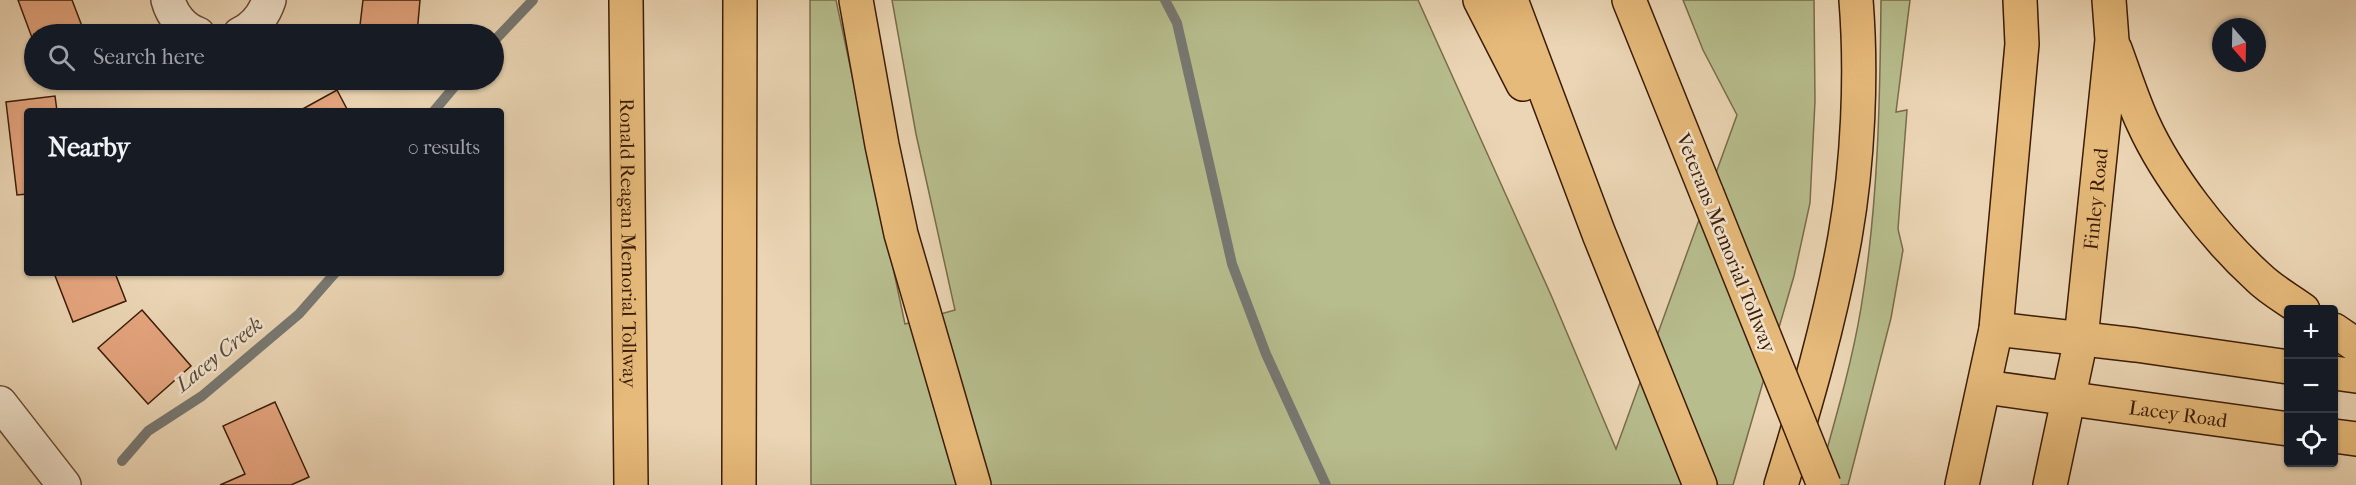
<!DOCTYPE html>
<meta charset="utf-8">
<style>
body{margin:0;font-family:"IM FELL French Canon",serif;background:#20242c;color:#f1f3f6}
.controls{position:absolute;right:18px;bottom:18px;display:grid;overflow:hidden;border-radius:6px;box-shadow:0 2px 4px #0004}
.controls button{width:54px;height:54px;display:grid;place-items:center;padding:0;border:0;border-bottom:2px solid #363941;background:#171b24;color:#f1f3f6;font:30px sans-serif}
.compass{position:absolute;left:2212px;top:18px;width:54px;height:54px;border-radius:50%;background:#171b24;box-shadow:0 2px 4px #0004;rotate:160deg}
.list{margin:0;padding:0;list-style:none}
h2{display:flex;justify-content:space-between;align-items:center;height:78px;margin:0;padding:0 24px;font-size:26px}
h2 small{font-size:20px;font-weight:400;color:#9ea1a6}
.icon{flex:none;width:33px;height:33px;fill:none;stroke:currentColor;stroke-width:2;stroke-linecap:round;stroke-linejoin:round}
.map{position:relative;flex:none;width:2356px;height:485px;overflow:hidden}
.search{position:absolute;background:#171b24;box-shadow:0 2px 4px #0004;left:24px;top:24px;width:480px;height:66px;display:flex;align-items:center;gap:15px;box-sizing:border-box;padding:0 21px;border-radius:33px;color:#9ea1a6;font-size:22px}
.panel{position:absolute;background:#171b24;box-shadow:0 2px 4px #0004;left:24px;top:108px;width:480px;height:168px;border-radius:6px}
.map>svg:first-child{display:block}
.green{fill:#b7bd8d;stroke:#7a6c4a;stroke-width:1.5}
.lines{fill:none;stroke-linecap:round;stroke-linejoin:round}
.stream{stroke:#777872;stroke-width:10}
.building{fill:#e5a57f;stroke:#3c1c07;stroke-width:1.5}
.minor-casing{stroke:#684a32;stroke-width:36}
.major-casing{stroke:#3c1c07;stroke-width:36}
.highway-casing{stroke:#3c1c07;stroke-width:36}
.minor{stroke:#f2e4ce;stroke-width:33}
.major{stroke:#e6ba7a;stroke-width:33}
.highway{stroke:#e6ba7a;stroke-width:33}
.highway-bridge-casing{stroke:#3c1c07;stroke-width:36;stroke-linecap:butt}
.highway-bridge{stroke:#e6ba7a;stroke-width:33}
.labels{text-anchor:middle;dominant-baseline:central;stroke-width:5;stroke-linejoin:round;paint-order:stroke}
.street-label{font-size:20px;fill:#3c1c07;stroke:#f2e4ce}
.water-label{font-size:21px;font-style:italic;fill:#594a3c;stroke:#f2e4ce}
</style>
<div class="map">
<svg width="2356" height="485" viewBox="0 0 2356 485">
<rect width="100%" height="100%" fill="#ebd5b4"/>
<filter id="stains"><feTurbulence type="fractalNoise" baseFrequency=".00333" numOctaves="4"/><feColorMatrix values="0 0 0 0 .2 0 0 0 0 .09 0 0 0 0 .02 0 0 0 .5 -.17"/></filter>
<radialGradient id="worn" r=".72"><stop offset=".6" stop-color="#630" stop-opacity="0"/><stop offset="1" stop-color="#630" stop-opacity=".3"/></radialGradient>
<g class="green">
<polygon points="810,0 836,0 905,324 955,310 916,134 892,0 1418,0 1551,295 1616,449 1737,115 1703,50 1683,0 1814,0 1815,101 1810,203 1794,276 1733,485 811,485"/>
<path d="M 1881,0 L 1910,0 L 1896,112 L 1907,110 L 1898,229 L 1903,250 L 1891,318 L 1848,485 L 1817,485 C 1833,427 1851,368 1861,308 C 1878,206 1880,103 1881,0 Z"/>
</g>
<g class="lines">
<g class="stream">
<polyline points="1165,0 1177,23 1232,264 1266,354 1326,485"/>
<polyline points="494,41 533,0"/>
<polyline points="434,111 460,80"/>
<polyline points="122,461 148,431 202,396 299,314 335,273"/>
</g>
</g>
<g class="building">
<polygon points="18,0 72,0 85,34 34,34 34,43"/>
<polygon points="363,0 420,0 417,34 359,34"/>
<polygon points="337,90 348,111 299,111"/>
<polygon points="55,96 57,111 27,111 27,194 17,195 6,102"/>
<polygon points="54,273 115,273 126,301 73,322"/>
<polygon points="142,310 191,366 148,404 98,348"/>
<polygon points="275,402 309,477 291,485 220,485 245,474 223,426"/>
</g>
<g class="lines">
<g class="minor-casing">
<g id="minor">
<path d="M 168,0 C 172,15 183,29 198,34"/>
<path d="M 240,34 C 255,27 264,15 269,0"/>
<polyline points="0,403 64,485"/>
</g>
</g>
<g class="major-casing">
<g id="major">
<path d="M 2115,49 C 2124,73 2132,99 2143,123 C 2167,176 2215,238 2258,277 C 2271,290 2288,299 2303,310"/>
<polyline points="1996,329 2136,345 2288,367"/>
<polyline points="2334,330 2356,345"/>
<polyline points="2334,373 2356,376"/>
<path id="s1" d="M 1985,387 L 2288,429"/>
<polyline points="2334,436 2356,439"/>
<polyline points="1962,485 1996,329 2022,44 2020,0"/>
<path id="s2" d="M 2050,485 L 2081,339 L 2112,40 L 2109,0"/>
</g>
</g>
<g class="highway-casing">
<g id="highway">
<path id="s3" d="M 626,0 L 631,485"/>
<polyline points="856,0 882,145 901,234 974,485"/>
<polyline points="1480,0 1523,84"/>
<polyline points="1511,0 1599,234 1700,485"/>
<polyline points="1629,0 1707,194"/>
<polyline points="739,485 740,0"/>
<path d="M 1781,485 C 1806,404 1830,321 1845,237 C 1858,163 1862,75 1856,0"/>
</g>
</g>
<use href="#minor" class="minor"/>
<use href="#major" class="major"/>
<use href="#highway" class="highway"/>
<g class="highway-bridge-casing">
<polyline id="highway-bridge" points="1707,194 1824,485"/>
</g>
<use href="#highway-bridge" class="highway-bridge"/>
</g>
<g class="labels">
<g class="street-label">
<text stroke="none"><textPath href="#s2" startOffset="290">Finley Road</textPath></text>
<text stroke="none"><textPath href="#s3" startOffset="243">Ronald Reagan Memorial Tollway</textPath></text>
<text transform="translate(1726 243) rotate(68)">Veterans Memorial Tollway</text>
<text stroke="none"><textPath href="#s1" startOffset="195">Lacey Road</textPath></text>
</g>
<g class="water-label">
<text transform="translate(219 354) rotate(-39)">Lacey Creek</text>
</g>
</g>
<rect width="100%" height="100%" filter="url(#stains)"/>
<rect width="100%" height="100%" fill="url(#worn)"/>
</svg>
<div class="controls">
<button>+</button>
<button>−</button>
<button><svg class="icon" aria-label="locate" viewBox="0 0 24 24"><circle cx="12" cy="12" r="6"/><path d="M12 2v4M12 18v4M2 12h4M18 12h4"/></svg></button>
</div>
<svg class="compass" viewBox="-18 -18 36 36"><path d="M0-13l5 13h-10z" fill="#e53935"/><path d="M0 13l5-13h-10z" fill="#9ea1a6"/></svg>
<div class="search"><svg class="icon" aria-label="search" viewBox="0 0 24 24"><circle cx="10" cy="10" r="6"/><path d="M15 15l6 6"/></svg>Search here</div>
<section class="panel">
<h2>Nearby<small>0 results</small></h2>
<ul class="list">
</ul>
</section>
</div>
